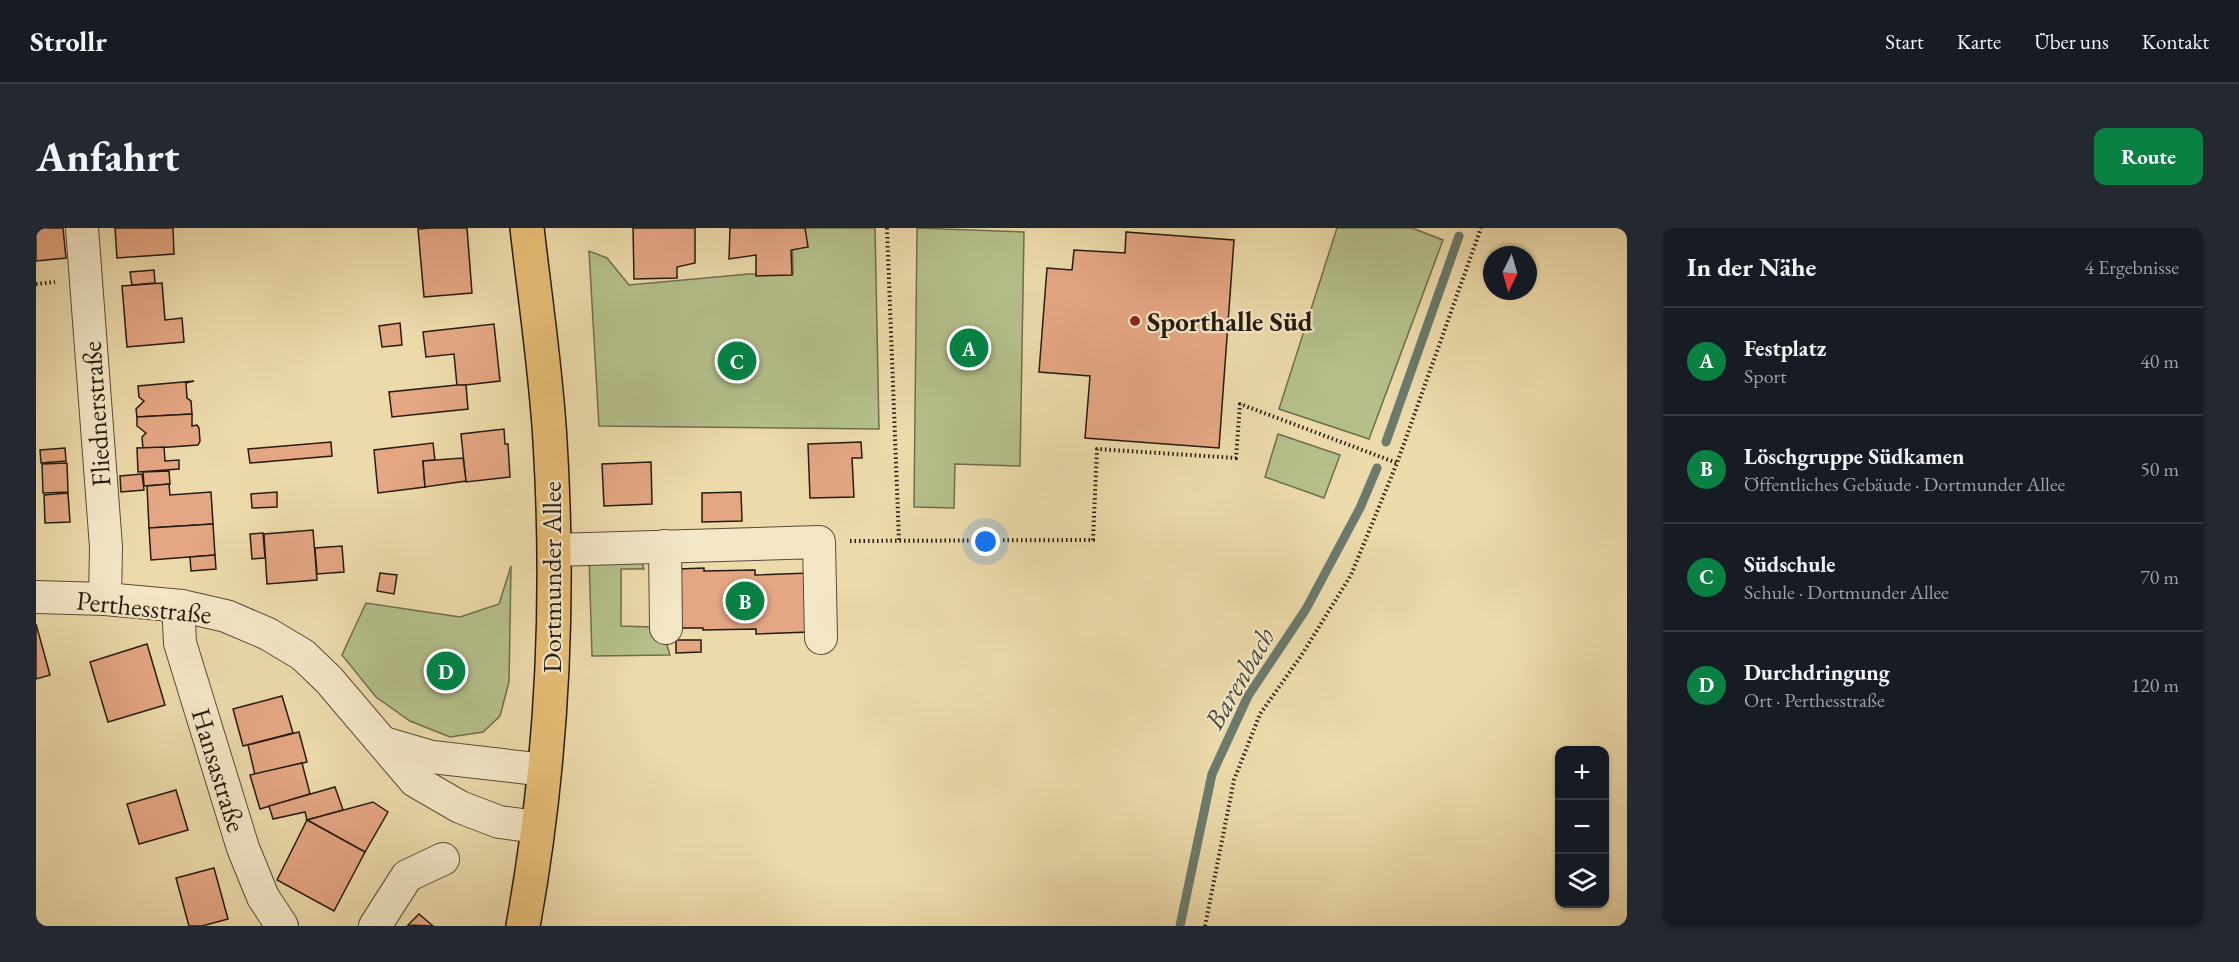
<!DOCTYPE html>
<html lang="de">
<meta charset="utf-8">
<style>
body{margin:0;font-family:"EB Garamond",serif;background:#242831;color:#f1f3f6}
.controls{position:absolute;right:18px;bottom:18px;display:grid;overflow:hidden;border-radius:12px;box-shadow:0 2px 4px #0004}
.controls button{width:54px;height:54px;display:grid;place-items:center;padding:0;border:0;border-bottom:2px solid #363941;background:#171b24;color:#f1f3f6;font:30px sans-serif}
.compass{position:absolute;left:1447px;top:18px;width:54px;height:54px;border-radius:50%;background:#171b24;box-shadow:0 2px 4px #0004;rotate:185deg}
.you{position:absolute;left:950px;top:314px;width:21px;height:21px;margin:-15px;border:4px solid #fff;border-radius:50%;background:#1a73e8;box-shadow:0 0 0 9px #1a73e833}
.badge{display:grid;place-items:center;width:39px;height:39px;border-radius:50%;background:#0b8043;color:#fff;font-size:20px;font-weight:700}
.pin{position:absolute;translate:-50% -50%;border:3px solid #fff;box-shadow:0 2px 6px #0006}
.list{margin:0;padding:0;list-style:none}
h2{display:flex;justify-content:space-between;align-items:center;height:78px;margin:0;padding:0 24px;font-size:26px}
h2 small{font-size:20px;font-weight:400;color:#9ea1a6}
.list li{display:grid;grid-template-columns:39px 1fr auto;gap:18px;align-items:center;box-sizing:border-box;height:108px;padding:0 24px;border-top:2px solid #363941}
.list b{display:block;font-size:22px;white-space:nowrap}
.list p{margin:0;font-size:20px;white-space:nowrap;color:#9ea1a6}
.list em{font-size:20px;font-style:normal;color:#9ea1a6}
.icon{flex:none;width:33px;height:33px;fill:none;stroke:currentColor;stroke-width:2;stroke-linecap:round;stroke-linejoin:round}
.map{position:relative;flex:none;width:1591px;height:698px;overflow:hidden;border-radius:12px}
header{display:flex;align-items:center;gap:36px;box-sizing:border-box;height:84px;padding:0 30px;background:#171b24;border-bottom:2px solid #363941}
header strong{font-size:28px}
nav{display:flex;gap:33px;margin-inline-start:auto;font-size:21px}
.intro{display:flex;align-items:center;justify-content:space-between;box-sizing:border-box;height:144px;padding:0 36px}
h1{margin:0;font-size:42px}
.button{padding:15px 27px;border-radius:12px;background:#0b8043;color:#fff;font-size:21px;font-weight:700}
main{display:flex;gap:36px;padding:0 36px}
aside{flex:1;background:#171b24;border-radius:12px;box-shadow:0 2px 4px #0004}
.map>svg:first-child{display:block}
.green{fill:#b5c08b;stroke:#6e6e4c;stroke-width:1.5}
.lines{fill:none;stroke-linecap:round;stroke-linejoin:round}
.stream{stroke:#6b7a6d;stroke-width:9}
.building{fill:#e4a683;stroke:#261b0e;stroke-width:1.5}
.minor-casing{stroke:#584b35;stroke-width:34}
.major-casing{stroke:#261b0e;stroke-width:36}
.path{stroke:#261b0e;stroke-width:4;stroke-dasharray:1.5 3;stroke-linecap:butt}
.minor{stroke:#f3e7c8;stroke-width:32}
.major{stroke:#e6bd75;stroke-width:33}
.poi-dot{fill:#8f2418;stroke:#f3e7c8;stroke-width:2}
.labels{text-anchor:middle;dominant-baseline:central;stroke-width:4.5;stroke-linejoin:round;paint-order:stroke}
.poi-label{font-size:27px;font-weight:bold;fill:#261b0e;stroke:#f3e7c8;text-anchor:start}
.street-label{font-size:27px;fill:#261b0e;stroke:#f3e7c8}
.water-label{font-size:28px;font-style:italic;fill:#484b3d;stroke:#f3e7c8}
</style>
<header>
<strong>Strollr</strong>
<nav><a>Start</a><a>Karte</a><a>Über uns</a><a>Kontakt</a></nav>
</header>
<div class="intro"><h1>Anfahrt</h1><a class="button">Route</a></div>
<main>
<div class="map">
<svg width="1591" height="698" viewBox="0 0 1591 698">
<rect width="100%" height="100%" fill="#ecdaaa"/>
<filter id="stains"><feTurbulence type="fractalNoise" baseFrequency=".00333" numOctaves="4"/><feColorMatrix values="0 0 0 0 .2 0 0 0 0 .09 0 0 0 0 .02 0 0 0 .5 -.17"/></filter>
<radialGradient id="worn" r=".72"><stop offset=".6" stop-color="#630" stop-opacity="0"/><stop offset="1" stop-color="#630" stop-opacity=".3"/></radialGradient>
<g class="green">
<polygon points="756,0 839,0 843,201 563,198 553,23 571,30 593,57 713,46 757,46"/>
<polygon points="881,0 988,4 984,238 919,236 918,280 878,279"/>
<polygon points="1301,0 1376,0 1407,12 1333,211 1243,181"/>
<polygon points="1242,206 1304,227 1288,270 1229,249"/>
<polygon points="553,328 605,332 608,341 585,341 585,398 616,399 630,414 634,427 556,428"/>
<polygon points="475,338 473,454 464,488 447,504 414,509 374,493 340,469 306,427 330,375 424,389 463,376"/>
</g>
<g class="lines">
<g class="stream">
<polyline points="1350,214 1423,8"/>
<polyline points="1144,698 1176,546 1212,468 1270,381 1324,280 1341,240"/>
</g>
</g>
<g class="building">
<polygon points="0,0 27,0 30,30 0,33"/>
<polygon points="79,0 137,0 138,26 81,30"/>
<polygon points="395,0 431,0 436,65 388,69 382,1"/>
<polygon points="597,0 659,0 659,35 641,39 641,50 598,51"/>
<polygon points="694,0 769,0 772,19 755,22 756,47 720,48 720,27 693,31"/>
<polygon points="1090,4 1198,12 1183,220 1049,210 1054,148 1003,144 1011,40 1036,42 1038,22 1089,25"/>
<polygon points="118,42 119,55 96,57 94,44"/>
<polygon points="126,55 129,92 146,90 148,114 91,119 86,58"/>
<polygon points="364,95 366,117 346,119 343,98"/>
<polygon points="458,96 464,153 421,158 418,126 390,129 387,104"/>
<polygon points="158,153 150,155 151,170 155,173 156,186 101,189 100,181 108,173 103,169 102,158"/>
<polygon points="421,157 430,157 432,181 356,189 353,164"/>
<polygon points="156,186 156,198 161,197 163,200 164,213 162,217 107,221 106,209 110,205 101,198 101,189"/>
<polygon points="468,201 469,216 472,216 474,249 430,254 425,206"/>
<polygon points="295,214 296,228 214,235 212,221"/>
<polygon points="825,214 826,230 816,230 818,269 774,270 772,216"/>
<polygon points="397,215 399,232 387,233 389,259 342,265 338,222"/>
<polygon points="128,219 129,233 143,232 143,241 102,244 101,220"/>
<polygon points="29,220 30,233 5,235 4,222"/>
<polygon points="427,230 430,253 389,259 387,233"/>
<polygon points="615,234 616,276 568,278 566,236"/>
<polygon points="31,235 32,264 7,265 6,236"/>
<polygon points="133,243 134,256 108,258 107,244"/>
<polygon points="106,246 108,262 85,264 84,248"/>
<polygon points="133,256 134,267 175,264 177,296 113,300 111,258"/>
<polygon points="241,264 241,279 216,280 215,266"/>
<polygon points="705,264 706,293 666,294 666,265"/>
<polygon points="32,265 34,294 9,295 8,267"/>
<polygon points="177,296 179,327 115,332 113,300"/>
<polygon points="277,302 281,352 231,356 228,306"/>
<polygon points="227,305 229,330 216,331 214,306"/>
<polygon points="306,318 308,344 281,346 279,320"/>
<polygon points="179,327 180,341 155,343 154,329"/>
<polygon points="668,340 668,343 719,342 719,347 773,345 774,404 720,406 720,401 667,402 667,400 644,400 643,341"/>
<polygon points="344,345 361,347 358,366 341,363"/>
<polygon points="0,396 14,447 0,451"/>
<polygon points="640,412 665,412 665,424 640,425"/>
<polygon points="111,416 129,477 72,494 54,434"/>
<polygon points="246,468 257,505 207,518 197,481"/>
<polygon points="263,504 271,534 219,547 212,517"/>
<polygon points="266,535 274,566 224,581 214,547"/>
<polygon points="299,559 307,582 271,592 269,584 237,591 233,578"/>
<polygon points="140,562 152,602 103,616 91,576"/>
<polygon points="337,574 352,584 329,624 271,592"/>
<polygon points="271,592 329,624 298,683 241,652"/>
<polygon points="178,640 192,691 166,698 153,698 140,650"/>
<polygon points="383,686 397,698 372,697"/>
</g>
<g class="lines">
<g class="minor-casing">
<g id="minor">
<polyline points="46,0 70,319 69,371"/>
<polyline points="629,318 630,400"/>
<polyline points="518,322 783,314 785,410"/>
<polyline points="0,369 69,371 146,378 190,388 232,406 267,427 293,452 379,553 424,579 463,594 502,599"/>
<polyline points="146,378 143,395 144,415 207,620 227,669 246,698"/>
<polyline points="348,515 396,529 509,542"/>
<polyline points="339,698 371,648 407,631"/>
</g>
</g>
<g class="major-casing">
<path id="major" d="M 487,698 C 516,538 524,375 514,213 C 510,142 499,71 491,0"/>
</g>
<g class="path">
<polyline points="851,0 863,313"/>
<polyline points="0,56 19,54"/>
<polyline points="814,313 1057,312 1061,221 1200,230 1204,176 1361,235"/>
<polyline points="1169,698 1198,552 1224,486 1265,428 1315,347 1361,235 1445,0"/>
</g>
<use href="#minor" class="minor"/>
<use href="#major" class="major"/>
</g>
<circle class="poi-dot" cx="1099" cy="93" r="6"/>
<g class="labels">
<g class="poi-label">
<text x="1111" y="93">Sporthalle Süd</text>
</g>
<g class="street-label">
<text transform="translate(60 186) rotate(-94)">Fliednerstraße</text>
<text transform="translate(515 349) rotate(-90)">Dortmunder Allee</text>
<text transform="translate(108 379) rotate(6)">Perthesstraße</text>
<text transform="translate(183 542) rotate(73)">Hansastraße</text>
</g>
<g class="water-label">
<text transform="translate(1203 450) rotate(-60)">Barenbach</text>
</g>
</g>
<rect width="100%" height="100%" filter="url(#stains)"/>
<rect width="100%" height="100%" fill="url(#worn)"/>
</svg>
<div class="controls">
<button>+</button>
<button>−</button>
<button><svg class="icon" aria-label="layers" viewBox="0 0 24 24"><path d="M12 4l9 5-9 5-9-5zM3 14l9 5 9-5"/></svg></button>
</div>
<svg class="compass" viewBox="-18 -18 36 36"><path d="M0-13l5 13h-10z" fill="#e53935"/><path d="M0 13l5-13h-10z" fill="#9ea1a6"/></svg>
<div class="you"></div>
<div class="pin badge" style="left:933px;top:120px">A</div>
<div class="pin badge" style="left:709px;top:373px">B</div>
<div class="pin badge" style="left:701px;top:133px">C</div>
<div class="pin badge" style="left:410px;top:443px">D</div>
</div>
<aside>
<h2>In der Nähe<small>4 Ergebnisse</small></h2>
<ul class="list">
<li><span class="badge">A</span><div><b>Festplatz</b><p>Sport</p></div><em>40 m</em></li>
<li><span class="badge">B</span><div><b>Löschgruppe Südkamen</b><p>Öffentliches Gebäude · Dortmunder Allee</p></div><em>50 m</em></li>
<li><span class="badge">C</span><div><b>Südschule</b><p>Schule · Dortmunder Allee</p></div><em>70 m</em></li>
<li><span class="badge">D</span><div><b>Durchdringung</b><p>Ort · Perthesstraße</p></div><em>120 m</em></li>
</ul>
</aside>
</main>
